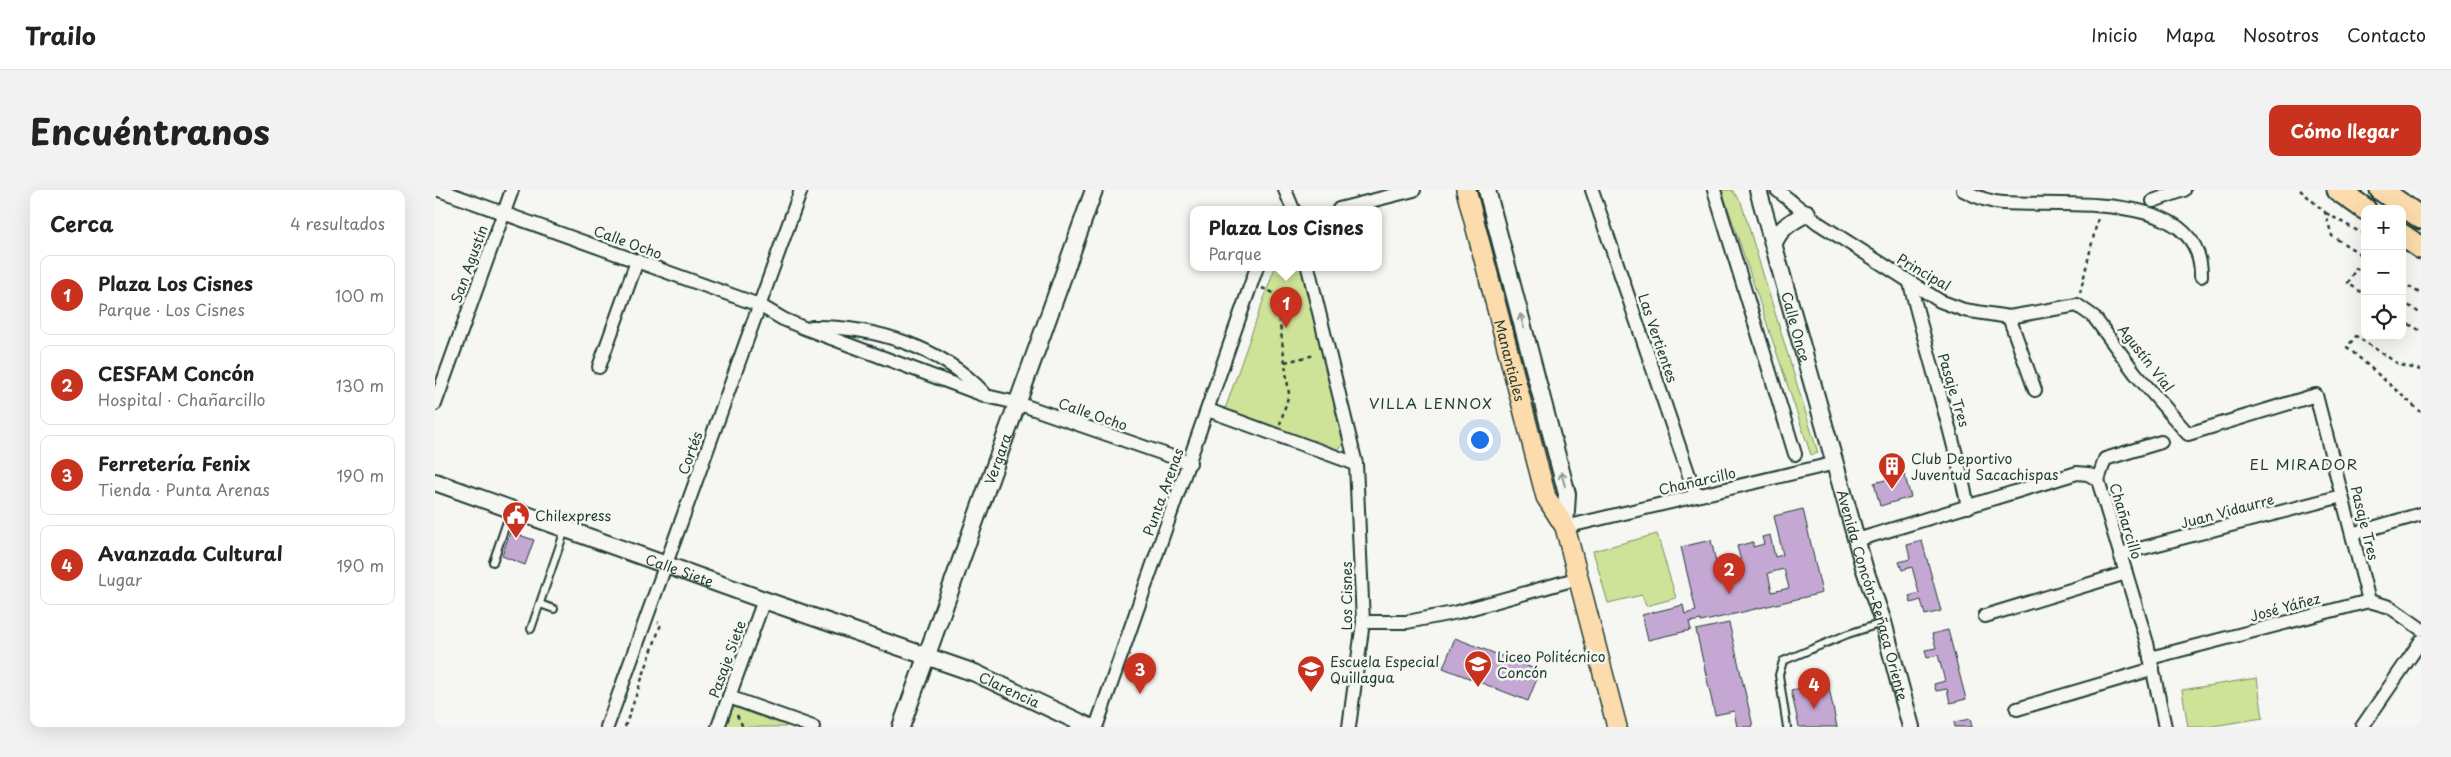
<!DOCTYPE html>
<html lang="es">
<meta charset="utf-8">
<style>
body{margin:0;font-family:"Playpen Sans",sans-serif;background:#f2f2f2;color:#222}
.controls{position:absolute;right:15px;top:15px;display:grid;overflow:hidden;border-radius:10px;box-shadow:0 5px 20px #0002}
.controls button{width:45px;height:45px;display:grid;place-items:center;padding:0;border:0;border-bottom:1px solid #e0e0e0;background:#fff;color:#222;font:25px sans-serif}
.you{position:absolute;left:1044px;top:249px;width:18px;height:18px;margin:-12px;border:4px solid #fff;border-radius:50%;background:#1a73e8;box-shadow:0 0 0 8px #1a73e833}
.badge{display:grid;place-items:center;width:32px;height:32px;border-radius:50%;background:#c8321e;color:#fff;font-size:16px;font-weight:700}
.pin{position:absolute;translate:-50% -41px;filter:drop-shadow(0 1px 2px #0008)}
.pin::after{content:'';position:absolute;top:26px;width:18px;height:15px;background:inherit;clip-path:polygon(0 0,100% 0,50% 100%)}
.popup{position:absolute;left:755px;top:16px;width:192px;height:65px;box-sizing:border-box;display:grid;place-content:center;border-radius:10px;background:#fff;filter:drop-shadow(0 1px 4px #0005);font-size:16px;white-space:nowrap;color:#767676}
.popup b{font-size:19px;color:#222}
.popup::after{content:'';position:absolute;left:50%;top:100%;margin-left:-10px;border:10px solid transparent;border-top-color:#fff}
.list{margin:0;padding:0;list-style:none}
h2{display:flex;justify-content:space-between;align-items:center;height:65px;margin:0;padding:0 20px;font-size:21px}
h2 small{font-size:16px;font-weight:400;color:#767676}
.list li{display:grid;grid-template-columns:32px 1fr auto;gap:15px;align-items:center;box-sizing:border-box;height:80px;margin:0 10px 10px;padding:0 10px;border:1px solid #e0e0e0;border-radius:10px}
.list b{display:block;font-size:19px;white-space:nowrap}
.list p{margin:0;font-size:16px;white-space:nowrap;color:#767676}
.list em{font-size:16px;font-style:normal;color:#767676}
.icon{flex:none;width:28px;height:28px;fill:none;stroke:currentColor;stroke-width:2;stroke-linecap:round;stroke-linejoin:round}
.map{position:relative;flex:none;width:1986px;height:537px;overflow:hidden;border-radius:10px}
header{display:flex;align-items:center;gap:30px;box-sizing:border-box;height:70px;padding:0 25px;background:#fff;border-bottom:1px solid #e0e0e0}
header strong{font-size:24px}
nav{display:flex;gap:28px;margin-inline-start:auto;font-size:18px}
.intro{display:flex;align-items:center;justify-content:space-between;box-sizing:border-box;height:120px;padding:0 30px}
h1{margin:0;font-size:35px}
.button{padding:12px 22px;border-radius:10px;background:#c8321e;color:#fff;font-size:18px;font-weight:700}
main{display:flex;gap:30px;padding:0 30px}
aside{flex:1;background:#fff;border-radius:10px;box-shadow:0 5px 20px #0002}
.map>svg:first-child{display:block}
.green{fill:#cee398;stroke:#769066}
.building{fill:#c4a7d3;stroke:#1f3d34;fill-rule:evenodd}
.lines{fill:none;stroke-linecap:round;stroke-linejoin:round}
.lane-casing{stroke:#1f3d34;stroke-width:10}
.street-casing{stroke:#1f3d34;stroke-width:16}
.secondary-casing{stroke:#1f3d34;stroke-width:20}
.primary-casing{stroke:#1f3d34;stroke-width:22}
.highway-casing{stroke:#1f3d34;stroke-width:25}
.path{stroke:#1f3d34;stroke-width:2.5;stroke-dasharray:4 4;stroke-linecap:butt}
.lane{stroke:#f6f6f2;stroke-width:6}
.street{stroke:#f6f6f2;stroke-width:12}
.secondary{stroke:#f6f6f2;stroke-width:16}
.primary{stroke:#fcdcac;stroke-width:19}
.highway{stroke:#fcdcac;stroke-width:21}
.oneway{stroke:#8a9a93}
.labels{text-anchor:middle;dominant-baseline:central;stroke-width:5;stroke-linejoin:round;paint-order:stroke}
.street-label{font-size:14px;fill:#1f3d34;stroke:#f6f6f2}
.poi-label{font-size:14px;fill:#1f3d34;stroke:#f6f6f2;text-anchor:start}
.neighbourhood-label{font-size:15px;letter-spacing:1px;fill:#1f3d34;stroke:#f6f6f2}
</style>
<header>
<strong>Trailo</strong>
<nav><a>Inicio</a><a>Mapa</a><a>Nosotros</a><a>Contacto</a></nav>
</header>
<div class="intro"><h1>Encuéntranos</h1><a class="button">Cómo llegar</a></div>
<main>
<aside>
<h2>Cerca<small>4 resultados</small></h2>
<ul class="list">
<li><span class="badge">1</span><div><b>Plaza Los Cisnes</b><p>Parque · Los Cisnes</p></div><em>100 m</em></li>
<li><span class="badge">2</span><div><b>CESFAM Concón</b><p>Hospital · Chañarcillo</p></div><em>130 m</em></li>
<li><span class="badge">3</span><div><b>Ferretería Fenix</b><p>Tienda · Punta Arenas</p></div><em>190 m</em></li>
<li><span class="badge">4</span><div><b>Avanzada Cultural</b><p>Lugar</p></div><em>190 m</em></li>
</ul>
</aside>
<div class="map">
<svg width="1986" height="537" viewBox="0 0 1986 537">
<rect width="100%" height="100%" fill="#f6f6f2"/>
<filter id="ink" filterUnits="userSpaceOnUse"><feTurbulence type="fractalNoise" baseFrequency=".02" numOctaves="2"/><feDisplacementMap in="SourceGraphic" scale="10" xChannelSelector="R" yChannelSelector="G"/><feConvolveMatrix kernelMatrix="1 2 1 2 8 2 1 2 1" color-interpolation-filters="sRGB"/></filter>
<g filter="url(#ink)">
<g class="green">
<polygon points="1287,0 1297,0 1306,12 1383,263 1376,265"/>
<polygon points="840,77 869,77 912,251 901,262 790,219"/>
<polygon points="1222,344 1241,408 1211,416 1207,405 1173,413 1158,361"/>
<polygon points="1822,488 1828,528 1771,537 1753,537 1747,500"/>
<polygon points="298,517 352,535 351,537 291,537"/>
</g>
<g class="building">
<polygon points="1467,277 1476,307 1445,316 1439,293 1458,288 1456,280"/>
<path d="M 1368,319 L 1387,403 L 1266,432 L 1266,430 L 1254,432 L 1256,440 L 1213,450 L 1207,425 L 1248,415 L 1250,424 L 1261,421 L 1246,357 L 1276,350 L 1283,381 L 1307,375 L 1302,356 L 1318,352 L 1318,357 L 1329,354 L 1327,347 L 1335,345 L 1340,367 L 1348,365 L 1339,326 ZM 1349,379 L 1354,398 L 1337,402 L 1333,383 Z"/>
<polygon points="75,342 99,350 90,375 67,366"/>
<polygon points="1487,351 1506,421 1490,425 1486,410 1476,413 1474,406 1484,403 1477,377 1467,380 1464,372 1475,369 1472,355"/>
<polygon points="1294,433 1318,536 1315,537 1302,537 1299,521 1280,525 1261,440"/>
<polygon points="1513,440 1531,509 1515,513 1512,499 1501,501 1499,494 1510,491 1503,465 1492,468 1490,460 1501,458 1497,444"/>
<polygon points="1020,448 1105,481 1093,511 1008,478"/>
<polygon points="1393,493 1402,537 1364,537 1356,500"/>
<polygon points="1535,529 1537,537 1520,537 1519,532"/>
</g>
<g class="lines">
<g class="lane-casing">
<g id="lane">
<polyline points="58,372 76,320"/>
<polyline points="105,414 119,419"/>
<polyline points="96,439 130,340"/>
<polyline points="1352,537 1344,485 1348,471 1413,444 1447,433"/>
</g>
</g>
<g class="street-casing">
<g id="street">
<polyline points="4,0 324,115 348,129 369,138 551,206 582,213 755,273"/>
<polyline points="850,0 858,19"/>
<polyline points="1157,0 1261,306"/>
<polyline points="1279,0 1360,264"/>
<polyline points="1342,0 1383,33 1505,111 1529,120 1574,127 1642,115 1659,127 1700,183 1753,244 1881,205 1934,411"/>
<path d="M 1528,0 C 1541,7 1554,12 1568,13 C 1636,17 1767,0 1766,86"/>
<polyline points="1718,11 1749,0"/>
<polyline points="904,19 979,0"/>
<polyline points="873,77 921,274 928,432 914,537"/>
<path d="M 1475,93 C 1493,168 1518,241 1533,317"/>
<polyline points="1574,127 1600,200"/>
<path d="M 377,137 C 439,136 506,157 549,203"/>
<polyline points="164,177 202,71"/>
<polyline points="0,214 77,0"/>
<polyline points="773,220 921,274"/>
<polyline points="1663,290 1670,269 1726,252"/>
<polyline points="1130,337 1401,273"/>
<polyline points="1917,344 1986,324"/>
<polyline points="1422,350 1642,283 1653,284 1663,290 1712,453 1730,537"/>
<polyline points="1685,364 1907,306"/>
<polyline points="1550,426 1691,383"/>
<polyline points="928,432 972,432 1023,422 1144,388"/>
<polyline points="1715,468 1934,411 1955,417 1986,439"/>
<polyline points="294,507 378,537"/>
<polyline points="1582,519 1718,479"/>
<polyline points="172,537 366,0"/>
<polyline points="283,537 329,410"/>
<polyline points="661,537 822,77"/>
<polyline points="1927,537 1986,451"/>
</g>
</g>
<g class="secondary-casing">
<g id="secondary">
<polyline points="1052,0 1132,304 1130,337"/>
<path id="s1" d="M 1323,0 L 1429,377 L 1448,432 L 1476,537"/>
<path d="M 1339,53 C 1345,37 1358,31 1372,23"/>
<path id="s2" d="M 0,292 L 329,410 L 540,483 L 655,537"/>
<path id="s3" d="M 466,537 L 659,0"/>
</g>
</g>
<g class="primary-casing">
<g id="primary">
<path id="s4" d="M 1031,0 L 1111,307 L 1130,337 L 1182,537"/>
</g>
</g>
<g class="highway-casing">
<g id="highway">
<polyline points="1903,0 1930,19"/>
<polyline points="1946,0 1986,28"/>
<polyline points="1967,45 1986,58"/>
</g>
</g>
<g class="path">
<polyline points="1865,0 1890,22 1897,46 1930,67"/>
<polyline points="1891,23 1930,45"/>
<polyline points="1930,84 1921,78 1913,93 1930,105"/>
<polyline points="1967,92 1986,104"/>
<polyline points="827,98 841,104 854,204 845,234"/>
<polyline points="1645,103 1663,28"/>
<polyline points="1967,111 1986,124"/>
<polyline points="1967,130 1986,141"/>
<polyline points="850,172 880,165"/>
<polyline points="1986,180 1965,175 1921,146 1912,157 1986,222"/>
<polyline points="302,525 308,537"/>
<polyline points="190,537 226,434 223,432"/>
</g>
<use href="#lane" class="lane"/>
<use href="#street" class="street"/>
<use href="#secondary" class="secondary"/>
<use href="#primary" class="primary"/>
<use href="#highway" class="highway"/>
</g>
<defs><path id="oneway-shaft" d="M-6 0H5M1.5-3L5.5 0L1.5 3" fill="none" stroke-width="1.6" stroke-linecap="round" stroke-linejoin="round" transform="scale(1.25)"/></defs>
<g class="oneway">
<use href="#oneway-shaft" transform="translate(1087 131) rotate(-105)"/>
<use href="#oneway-shaft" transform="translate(1128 289) rotate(-105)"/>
</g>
</g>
<defs>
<g id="building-pin" transform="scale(1.4375)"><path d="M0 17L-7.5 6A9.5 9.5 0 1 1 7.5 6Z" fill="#c8321e" stroke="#f6f6f2"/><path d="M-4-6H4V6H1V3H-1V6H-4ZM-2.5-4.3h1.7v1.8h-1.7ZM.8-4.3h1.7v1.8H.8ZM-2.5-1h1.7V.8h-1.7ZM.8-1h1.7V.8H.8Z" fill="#fff"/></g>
<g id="civic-pin" transform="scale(1.4375)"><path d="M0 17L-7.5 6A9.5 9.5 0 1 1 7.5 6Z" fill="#c8321e" stroke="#f6f6f2"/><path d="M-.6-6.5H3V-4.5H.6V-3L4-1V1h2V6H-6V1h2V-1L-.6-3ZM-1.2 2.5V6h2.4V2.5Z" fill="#fff"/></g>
<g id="school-pin" transform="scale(1.4375)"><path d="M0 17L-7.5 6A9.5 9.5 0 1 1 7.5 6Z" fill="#c8321e" stroke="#f6f6f2"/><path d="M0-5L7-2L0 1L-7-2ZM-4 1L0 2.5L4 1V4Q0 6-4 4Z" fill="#fff"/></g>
</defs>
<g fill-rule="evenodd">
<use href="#building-pin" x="1457" y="276"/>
<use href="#civic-pin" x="81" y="325"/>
<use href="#school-pin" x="1043" y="474"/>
<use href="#school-pin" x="876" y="479"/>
</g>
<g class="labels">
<g class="street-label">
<text transform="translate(193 52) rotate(20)">Calle Ocho</text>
<text transform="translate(34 74) rotate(-70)">San Agustín</text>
<text transform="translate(1489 82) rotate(30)">Principal</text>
<text stroke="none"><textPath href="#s1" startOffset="142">Calle Once</textPath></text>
<text transform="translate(1223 148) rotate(71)">Las Vertientes</text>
<text transform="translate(1711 168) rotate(52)">Agustín Vial</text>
<text stroke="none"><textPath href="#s4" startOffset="176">Manantiales</textPath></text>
<text transform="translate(1519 200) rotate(73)">Pasaje Tres</text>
<text transform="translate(658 224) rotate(19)">Calle Ocho</text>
<text transform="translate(255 263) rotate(-70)">Cortés</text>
<text stroke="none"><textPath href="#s3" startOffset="285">Vergara</textPath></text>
<text transform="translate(1262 291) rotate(-13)">Chañarcillo</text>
<text transform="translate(728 302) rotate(-70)">Punta Arenas</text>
<text transform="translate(1792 321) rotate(-15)">Juan Vidaurre</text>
<text transform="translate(1691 331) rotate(73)">Chañarcillo</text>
<text transform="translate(1930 333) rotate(76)">Pasaje Tres</text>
<text stroke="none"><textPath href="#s2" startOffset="260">Calle Siete</textPath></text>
<text stroke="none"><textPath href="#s1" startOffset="421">Avenida Concón-Reñaca Oriente</textPath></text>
<text transform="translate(911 406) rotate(-90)">Los Cisnes</text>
<text transform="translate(1850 417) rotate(-15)">José Yáñez</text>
<text transform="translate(292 469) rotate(-70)">Pasaje Siete</text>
<text stroke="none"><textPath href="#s2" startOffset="611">Clarencia</textPath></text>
</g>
<g class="poi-label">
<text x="1476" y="268">Club Deportivo<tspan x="1476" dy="16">Juventud Sacachispas</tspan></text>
<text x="100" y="325">Chilexpress</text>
<text x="1062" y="466">Liceo Politécnico<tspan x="1062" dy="16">Concón</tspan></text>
<text x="895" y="471">Escuela Especial<tspan x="895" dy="16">Quillagua</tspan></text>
</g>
<g class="neighbourhood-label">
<text x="996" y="212">VILLA LENNOX</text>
<text x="1869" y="273">EL MIRADOR</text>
</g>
</g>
</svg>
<div class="controls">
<button>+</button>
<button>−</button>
<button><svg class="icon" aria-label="locate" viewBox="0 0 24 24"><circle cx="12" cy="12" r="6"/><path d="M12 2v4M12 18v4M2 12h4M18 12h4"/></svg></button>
</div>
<div class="you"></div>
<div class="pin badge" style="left:851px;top:138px">1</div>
<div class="popup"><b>Plaza Los Cisnes</b>Parque</div>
<div class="pin badge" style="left:1294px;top:404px">2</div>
<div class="pin badge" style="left:705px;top:504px">3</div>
<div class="pin badge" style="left:1379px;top:519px">4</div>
</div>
</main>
